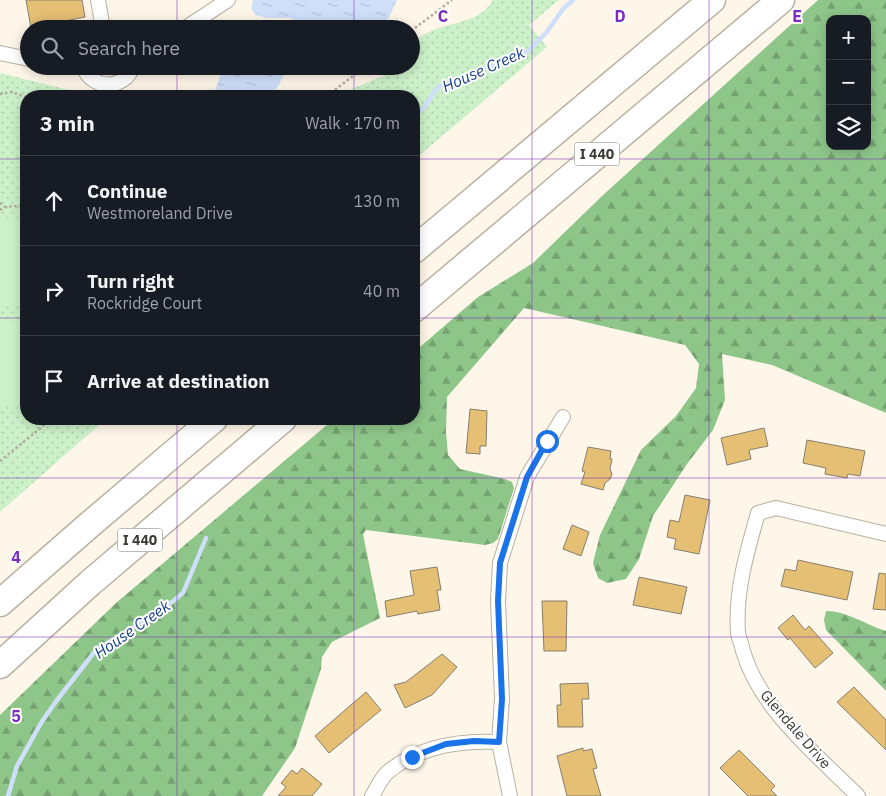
<!DOCTYPE html>
<meta charset="utf-8">
<style>
body{margin:0;font-family:"IBM Plex Sans",sans-serif;background:#20242c;color:#f1f3f6}
.controls{position:absolute;right:15px;top:15px;display:grid;overflow:hidden;border-radius:10px;box-shadow:0 2px 12px #0003}
.controls button{width:45px;height:45px;display:grid;place-items:center;padding:0;border:0;border-bottom:1px solid #363941;background:#171b24;color:#f1f3f6;font:25px sans-serif}
.stop{position:absolute;width:15px;height:15px;margin:-11px;border:4px solid #1a73e8;border-radius:50%;background:#fff}
.stop.end{background:#1a73e8;border-color:#fff;box-shadow:0 1px 5px #0008}
.list{margin:0;padding:0;list-style:none}
h2{display:flex;justify-content:space-between;align-items:center;height:65px;margin:0;padding:0 20px;font-size:21px}
h2 small{font-size:16px;font-weight:400;color:#9ea1a6}
.list li{display:grid;grid-template-columns:32px 1fr auto;gap:15px;align-items:center;box-sizing:border-box;height:90px;padding:0 20px;border-top:1px solid #363941}
.list b{display:block;font-size:19px;white-space:nowrap}
.list p{margin:0;font-size:16px;white-space:nowrap;color:#9ea1a6}
.list em{font-size:16px;font-style:normal;color:#9ea1a6}
.icon{flex:none;width:28px;height:28px;fill:none;stroke:currentColor;stroke-width:2;stroke-linecap:round;stroke-linejoin:round}
.map{position:relative;flex:none;width:886px;height:796px;overflow:hidden}
.search{position:absolute;background:#171b24;box-shadow:0 2px 12px #0003;left:20px;top:20px;width:400px;height:55px;display:flex;align-items:center;gap:12px;box-sizing:border-box;padding:0 18px;border-radius:28px;color:#9ea1a6;font-size:19px}
.panel{position:absolute;background:#171b24;box-shadow:0 2px 12px #0003;left:20px;top:90px;width:400px;height:335px;border-radius:20px}
.map>svg:first-child{display:block}
.green{fill:url(#green-dots)}
.forest{fill:url(#forest-firs);fill-rule:evenodd}
.pitch{fill:#ccf1c9}
.water{fill:url(#water-ripples)}
.lines{fill:none;stroke-linecap:round;stroke-linejoin:round}
.stream{stroke:#cfdffa;stroke-width:4.5}
.building{fill:#e4bf74;stroke:#887f6f}
.street-casing{stroke:#b9b1a0;stroke-width:16}
.highway-casing{stroke:#b9b1a0;stroke-width:29}
.path{stroke:#b2aba0;stroke-width:2.5;stroke-dasharray:2.5 2.5;stroke-linecap:butt}
.street{stroke:#fff;stroke-width:14}
.highway{stroke:#fff;stroke-width:26}
.route{stroke:#1a73e8;stroke-width:6}
.grid{fill:none;stroke:#7b2cbf;stroke-width:1;stroke-opacity:0.55}
.labels{text-anchor:middle;dominant-baseline:central;stroke-width:4;stroke-linejoin:round;paint-order:stroke}
.shield{fill:#fff;stroke:#767470;stroke-width:1}
.shield-label{font-size:14px;font-weight:bold;fill:#3c3832}
.street-label{font-size:15px;fill:#3c3832;stroke:#fff}
.water-label{font-size:16px;font-style:italic;fill:#17408b;stroke:#fff}
.grid-label{font-size:16px;text-anchor:middle;font-weight:bold;fill:#7b2cbf;stroke:#fff;stroke-width:4;stroke-linejoin:round;paint-order:stroke}
</style>
<div class="map">
<svg width="886" height="796" viewBox="0 0 886 796">
<defs>
<pattern id="green-dots" width="8" height="8" patternUnits="userSpaceOnUse" patternTransform="scale(1.25)"><rect width="8" height="8" fill="#ccf1c9"/><path d="M2 2h.1M6 6h.1" fill="none" stroke="#b0cfad" stroke-width="1.8" stroke-linecap="round"/></pattern>
<pattern id="forest-firs" width="22" height="20" patternUnits="userSpaceOnUse" patternTransform="scale(1.25)"><rect width="22" height="20" fill="#8ec68a"/><path d="M5 1l3.5 6h-7zM16 11l3.5 6h-7z" fill="#75a271"/></pattern>
<pattern id="water-ripples" width="26" height="14" patternUnits="userSpaceOnUse" patternTransform="scale(1.25)"><rect width="26" height="14" fill="#cfdffa"/><path d="M2 4q2-2 4 0t4 0M15 11q2-2 4 0t4 0" fill="none" stroke="#b3c0d7"/></pattern>
</defs>
<rect width="100%" height="100%" fill="#fef6e8"/>
<g class="green">
<path d="M 493,0 L 559,0 L 529,25 L 547,47 L 414,160 L 414,96 L 335,96 L 385,75 L 390,66 L 411,66 L 411,45 C 416,41 421,35 427,33 C 448,22 481,23 493,0 Z"/>
<polygon points="0,73 93,96 26,96 26,419 106,419 0,512"/>
</g>
<g class="forest">
<path d="M 818,0 L 886,0 L 886,413 L 772,365 L 722,354 L 725,400 L 713,430 L 687,464 L 653,516 L 639,559 L 626,579 L 607,583 L 598,578 L 593,563 L 600,535 L 641,450 L 676,416 L 696,388 L 699,364 L 685,345 L 524,308 L 447,397 L 446,432 L 448,455 L 460,469 L 505,479 L 512,482 L 514,488 L 498,539 L 493,543 L 485,545 L 366,530 L 363,534 L 380,618 L 332,642 L 322,657 L 321,669 L 295,748 L 262,796 L 0,796 L 0,715 L 116,603 L 334,419 L 414,419 L 414,352 L 478,297 L 533,263 L 602,196 ZM 830,19 L 867,19 L 867,146 L 830,146 Z"/>
<path d="M 826,611 C 847,611 866,625 886,631 L 886,691 L 826,630 L 824,620 Z"/>
</g>
<g class="pitch">
<polygon points="3,218 26,220 26,306 0,304 0,220"/>
<polygon points="0,321 26,323 26,408 0,406"/>
</g>
<g class="water">
<polygon points="253,0 397,0 388,19 376,29 323,29 289,18 267,18 256,15 252,10 252,5"/>
<polygon points="224,66 285,66 287,69 277,88 266,96 213,96"/>
</g>
<g class="lines">
<g class="stream">
<path d="M 414,115 C 426,110 430,96 438,87 L 528,51 L 546,33 L 563,9 L 573,0"/>
<polyline points="8,796 17,766 41,723 57,700 96,650 162,610 183,593 206,538"/>
</g>
</g>
<g class="building">
<polygon points="26,0 82,0 85,17 31,28"/>
<polygon points="470,409 487,411 486,446 480,446 480,454 466,453"/>
<polygon points="764,428 768,446 749,450 751,459 727,465 721,438"/>
<polygon points="807,440 865,451 860,476 848,474 847,478 825,474 826,468 803,463"/>
<polygon points="588,447 611,451 610,459 612,459 610,469 612,474 610,479 605,483 603,490 581,484 585,472 582,471"/>
<polygon points="685,495 710,500 699,554 674,549 676,539 667,537 670,520 679,522"/>
<polygon points="572,525 589,532 581,556 563,549"/>
<polygon points="798,560 853,572 847,600 781,586 785,569 796,571"/>
<polygon points="437,567 441,590 437,590 440,610 418,614 417,611 387,617 385,601 414,595 410,571"/>
<polygon points="879,573 886,574 886,610 873,609"/>
<polygon points="639,577 687,587 681,614 633,605"/>
<polygon points="542,601 567,601 566,651 544,651"/>
<polygon points="793,615 805,630 809,626 833,653 815,668 790,638 788,640 778,628"/>
<polygon points="442,654 457,667 432,695 405,708 394,685 406,682"/>
<polygon points="588,683 589,699 582,699 583,727 558,727 557,705 561,705 560,684"/>
<polygon points="854,687 886,720 886,750 837,702"/>
<polygon points="366,692 381,710 329,753 315,736"/>
<polygon points="583,748 583,751 592,749 597,768 593,769 601,796 567,796 557,756"/>
<polygon points="739,750 775,786 771,790 777,796 748,796 720,768"/>
<polygon points="302,768 322,784 312,796 278,796 286,787 281,783 292,770 297,774"/>
</g>
<g class="lines">
<g class="street-casing">
<g id="street">
<polyline points="98,0 103,29"/>
<polyline points="184,29 228,0"/>
<polyline points="0,53 29,59"/>
<path d="M 83,66 C 91,91 126,90 133,66"/>
<path d="M 372,796 C 377,788 382,776 389,771 C 420,746 461,740 499,742"/>
<polyline points="510,796 499,742 502,699 498,601 500,563 527,477 563,417"/>
<path d="M 858,796 C 816,754 760,709 743,651 C 742,645 739,639 738,633 C 735,591 747,552 758,513 L 776,508 L 886,534"/>
</g>
</g>
<g class="highway-casing">
<g id="highway">
<polyline points="414,250 712,0"/>
<polyline points="414,309 781,0"/>
<polyline points="0,603 88,526 214,419"/>
<polyline points="0,665 90,583 283,419"/>
</g>
</g>
<g class="path">
<polyline points="411,31 452,0"/>
<polyline points="0,94 12,92 26,97"/>
<polyline points="327,96 366,66"/>
<polyline points="0,203 5,207"/>
<polyline points="0,210 5,207 26,205"/>
<polyline points="0,461 42,427 49,419"/>
</g>
<use href="#street" class="street"/>
<use href="#highway" class="highway"/>
</g>
<g class="lines">
<polyline class="route" points="412,757 446,744 474,741 499,742 502,699 498,601 500,563 527,477 547,441"/>
</g>
<path class="grid" d="M 177,0 L 177,29M 354,0 L 354,29M 532,0 L 532,796M 709,0 L 709,796M 177,66 L 177,96M 354,66 L 354,96M 0,159 L 26,159M 414,159 L 886,159M 0,318 L 26,318M 414,318 L 886,318M 177,419 L 177,796M 354,419 L 354,796M 0,478 L 886,478M 0,637 L 886,637"/>
<g class="labels">
<g class="shield">
<rect x="574.5" y="142.5" width="45" height="23" rx="4"/>
<rect x="117.5" y="528.5" width="45" height="23" rx="4"/>
</g>
<g class="shield-label">
<text x="597" y="154">I 440</text>
<text x="140" y="540">I 440</text>
</g>
<g class="street-label">
<text transform="translate(796 729) rotate(49)">Glendale Drive</text>
</g>
<g class="water-label">
<text transform="translate(483 69) rotate(-24)">House Creek</text>
<text transform="translate(132 629) rotate(-35)">House Creek</text>
</g>
</g>
<g class="grid-label">
<text x="443" y="22">C</text>
<text x="620" y="22">D</text>
<text x="797" y="22">E</text>
<text x="16" y="563">4</text>
<text x="16" y="722">5</text>
</g>
</svg>
<div class="controls">
<button>+</button>
<button>−</button>
<button><svg class="icon" aria-label="layers" viewBox="0 0 24 24"><path d="M12 4l9 5-9 5-9-5zM3 14l9 5 9-5"/></svg></button>
</div>
<div class="stop" style="left:547px;top:441px"></div>
<div class="stop end" style="left:412px;top:757px"></div>
<div class="search"><svg class="icon" aria-label="search" viewBox="0 0 24 24"><circle cx="10" cy="10" r="6"/><path d="M15 15l6 6"/></svg>Search here</div>
<section class="panel">
<h2>3 min<small>Walk · 170 m</small></h2>
<ul class="list">
<li><svg class="icon" aria-label="ahead" viewBox="0 0 24 24"><path d="M12 20V5M6 11l6-6 6 6"/></svg><div><b>Continue</b><p>Westmoreland Drive</p></div><em>130 m</em></li>
<li><svg class="icon" aria-label="right" viewBox="0 0 24 24"><path d="M7 20v-9h11M14 6l5 5-5 5"/></svg><div><b>Turn right</b><p>Rockridge Court</p></div><em>40 m</em></li>
<li><svg class="icon" aria-label="arrive" viewBox="0 0 24 24"><path d="M6 21V4h12l-3 4 3 4H6"/></svg><div><b>Arrive at destination</b></div></li>
</ul>
</section>
</div>
